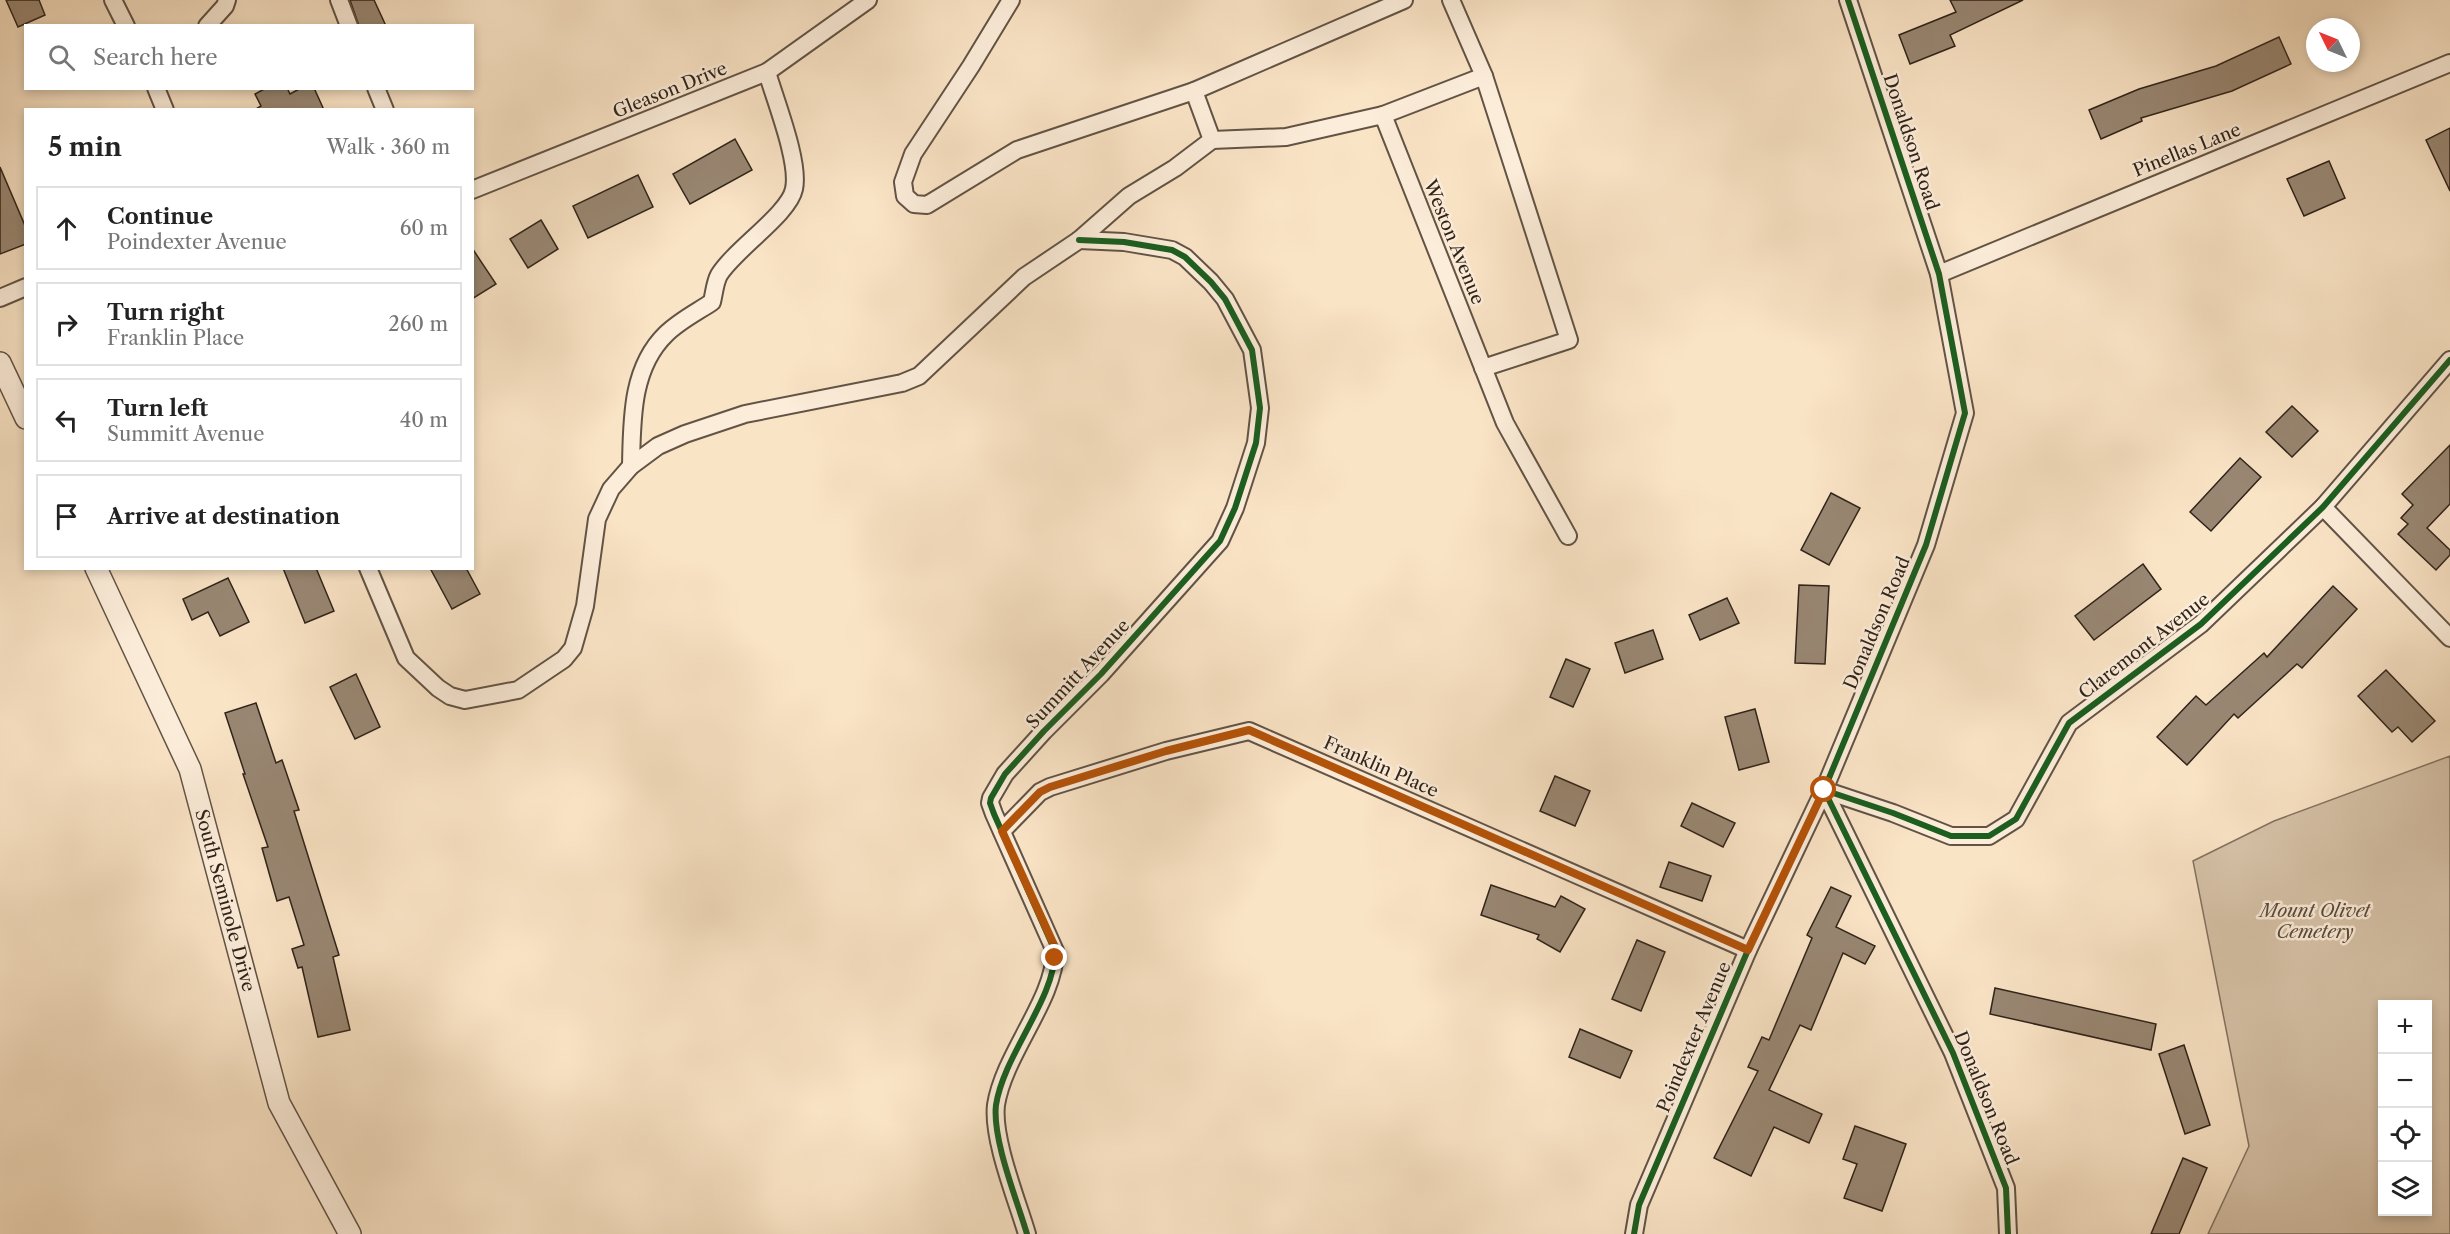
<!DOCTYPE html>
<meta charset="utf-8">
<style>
body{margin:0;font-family:"Libre Caslon Text",serif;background:#f2f2f2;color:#222}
.controls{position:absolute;right:18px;bottom:18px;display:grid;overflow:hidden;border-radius:0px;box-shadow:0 3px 9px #0003}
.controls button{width:54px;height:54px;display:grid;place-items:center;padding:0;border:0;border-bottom:2px solid #e0e0e0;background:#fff;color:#222;font:30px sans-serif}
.compass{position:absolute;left:2306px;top:18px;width:54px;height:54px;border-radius:50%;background:#fff;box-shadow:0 3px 9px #0003;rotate:313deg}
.stop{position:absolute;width:18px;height:18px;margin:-14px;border:4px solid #b45309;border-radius:50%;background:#fff}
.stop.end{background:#b45309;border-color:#fff;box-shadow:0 2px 6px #0008}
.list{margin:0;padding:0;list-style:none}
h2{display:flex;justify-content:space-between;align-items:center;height:78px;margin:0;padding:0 24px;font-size:26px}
h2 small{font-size:20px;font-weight:400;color:#767676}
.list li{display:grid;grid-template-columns:39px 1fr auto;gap:18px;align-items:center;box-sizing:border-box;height:84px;margin:0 12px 12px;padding:0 12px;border:2px solid #e0e0e0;border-radius:0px}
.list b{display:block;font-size:22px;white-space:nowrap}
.list p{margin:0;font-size:20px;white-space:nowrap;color:#767676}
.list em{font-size:20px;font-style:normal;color:#767676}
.icon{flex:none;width:33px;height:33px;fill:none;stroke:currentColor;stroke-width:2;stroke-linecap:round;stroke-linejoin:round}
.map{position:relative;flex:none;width:2450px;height:1234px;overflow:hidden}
.search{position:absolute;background:#fff;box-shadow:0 3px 9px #0003;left:24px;top:24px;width:450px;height:66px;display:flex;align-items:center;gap:15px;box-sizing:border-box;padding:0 21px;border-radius:0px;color:#767676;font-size:22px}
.panel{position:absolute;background:#fff;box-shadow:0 3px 9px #0003;left:24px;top:108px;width:450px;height:462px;border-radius:0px}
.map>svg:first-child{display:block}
.green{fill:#d7c3a9;stroke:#837362;stroke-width:1.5;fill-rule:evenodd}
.building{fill:#998773;stroke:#2f231a;stroke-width:1.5}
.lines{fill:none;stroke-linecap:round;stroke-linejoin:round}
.minor-casing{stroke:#625345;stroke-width:20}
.tertiary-casing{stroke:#625345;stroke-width:24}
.minor{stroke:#fcedda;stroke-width:16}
.tertiary{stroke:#fcedda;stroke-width:21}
.cycleway-casing{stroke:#fcedda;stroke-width:10}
.cycleway{stroke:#1b5e20;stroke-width:6}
.route{stroke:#b45309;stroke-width:8}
.labels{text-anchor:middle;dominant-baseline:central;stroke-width:5;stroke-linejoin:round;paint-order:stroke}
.street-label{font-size:18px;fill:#2f231a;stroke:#fcedda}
.park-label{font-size:18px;font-style:italic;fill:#594b3e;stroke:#fcedda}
</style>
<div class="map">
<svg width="2450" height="1234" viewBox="0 0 2450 1234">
<rect width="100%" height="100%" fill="#fae4c6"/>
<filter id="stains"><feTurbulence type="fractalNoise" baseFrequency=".00333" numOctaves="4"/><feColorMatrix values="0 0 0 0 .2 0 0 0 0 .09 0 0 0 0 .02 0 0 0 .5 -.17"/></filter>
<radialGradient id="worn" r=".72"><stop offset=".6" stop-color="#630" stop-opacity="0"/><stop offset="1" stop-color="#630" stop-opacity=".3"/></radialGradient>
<path class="green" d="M 2450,756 L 2450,1234 L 2208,1234 L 2249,1146 L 2193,861 L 2274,821 ZM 2382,1004 L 2428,1004 L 2428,1212 L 2382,1212 Z"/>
<g class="building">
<polygon points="6,0 39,0 45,15 18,27"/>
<polygon points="350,0 374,0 386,26 359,26"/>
<polygon points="1950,0 2023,0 1950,35 1955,46 1910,64 1899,35 1956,12"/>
<polygon points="2279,37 2291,64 2232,91 2141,118 2142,121 2101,139 2089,110 2139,89 2216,66"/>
<polygon points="266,88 287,88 290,94 301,88 314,88 324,110 254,110 261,106 255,94"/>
<polygon points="2450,128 2450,191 2426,140"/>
<polygon points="735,139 752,170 690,204 673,174"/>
<polygon points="2329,161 2345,198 2304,216 2287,179"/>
<polygon points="0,167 26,228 26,244 0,254"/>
<polygon points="638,175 653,207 588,238 573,206"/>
<polygon points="541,220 558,249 528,268 510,239"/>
<polygon points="472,248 496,284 472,299"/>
<polygon points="2292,406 2318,431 2292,457 2266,432"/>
<polygon points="2450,445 2450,504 2427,528 2450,550 2450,555 2436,570 2398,534 2408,524 2401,518 2413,505 2402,494"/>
<polygon points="2240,458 2261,477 2211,531 2190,512"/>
<polygon points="1831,493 1860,508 1829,565 1801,550"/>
<polygon points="2143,564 2161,589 2094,640 2075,616"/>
<polygon points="283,568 316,568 334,611 305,623"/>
<polygon points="430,568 466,568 480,594 452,609"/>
<polygon points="228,578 249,622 220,636 208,612 192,620 183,599"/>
<polygon points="1799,585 1829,586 1825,664 1795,663"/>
<polygon points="2333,586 2357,609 2302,668 2297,664 2238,718 2234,714 2187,765 2157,737 2196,696 2206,705 2264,653 2267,657"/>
<polygon points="1727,598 1739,623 1700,640 1689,615"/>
<polygon points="1653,630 1663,659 1625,673 1615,643"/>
<polygon points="1566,659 1590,669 1573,707 1550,697"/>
<polygon points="2386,670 2435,721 2412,742 2398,727 2392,732 2358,696"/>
<polygon points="356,674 380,727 355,739 330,687"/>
<polygon points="256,703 276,763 282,760 299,810 294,811 339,955 333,957 350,1030 318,1037 302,967 298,968 292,949 304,945 289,897 277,901 262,848 268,847 243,774 245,774 225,713"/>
<polygon points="1755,709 1769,762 1739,770 1725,717"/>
<polygon points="1555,776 1590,791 1575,826 1540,811"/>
<polygon points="1692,803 1735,823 1723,847 1681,826"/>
<polygon points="1669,862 1711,876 1702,901 1660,887"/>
<polygon points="1491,885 1555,907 1561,896 1585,909 1560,952 1537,939 1539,935 1481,915"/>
<polygon points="1831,887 1851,896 1836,927 1875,946 1865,964 1843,953 1811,1030 1800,1025 1769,1090 1822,1114 1809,1143 1774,1127 1751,1176 1714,1158 1758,1071 1748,1067 1762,1037 1769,1040 1812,938 1807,935"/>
<polygon points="1637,940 1665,952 1641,1011 1612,999"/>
<polygon points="1995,988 2156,1024 2151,1050 1990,1014"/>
<polygon points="1580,1029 1632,1051 1620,1078 1569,1057"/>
<polygon points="2184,1045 2210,1125 2185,1134 2159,1054"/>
<polygon points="1855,1126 1906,1144 1882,1211 1844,1198 1857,1164 1843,1159"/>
<polygon points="2183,1158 2207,1168 2179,1234 2151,1234"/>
</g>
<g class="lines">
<g class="minor-casing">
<g id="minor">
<polyline points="113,0 126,26"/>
<polyline points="339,0 349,26"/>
<polyline points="1011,0 971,66 913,154 903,182 905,196 914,204 927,205 1017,150 1194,91 1404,0"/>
<polyline points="1848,0 1939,274 1965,413 1926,545 1824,790 1953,1053 2006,1188 2008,1234"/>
<polyline points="207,26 225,6 227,0"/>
<polyline points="156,88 165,110"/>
<polyline points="376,88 385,110"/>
<polyline points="1383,115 1484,76 1451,0"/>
<polyline points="1212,140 1286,137 1383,115 1505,423 1568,536"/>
<polyline points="472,190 767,72 868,0"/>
<polyline points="1939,274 2450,63"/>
<polyline points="0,298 26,287"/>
<polyline points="1483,368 1569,340 1484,76"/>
<path d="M 631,466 C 632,420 631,368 666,334 C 679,321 697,312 712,302 C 714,294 715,282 719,275 C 735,249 789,214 794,189 C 800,162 775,100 767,72"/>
<polyline points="2323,507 2450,638"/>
<polyline points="368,568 406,658 438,688 450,696 465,700 518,690 564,659 573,648 585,606 597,519 611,489 631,466 658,446 685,434 745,414 902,383 919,376 1024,277 1079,240 1129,196 1175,168 1212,140 1194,91"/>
<polyline points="1002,831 1040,792 1050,787 1166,751 1249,731 1748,950"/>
<path d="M 1027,1234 C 1017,1200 992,1139 996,1105 C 1004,1054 1055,999 1055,951 L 994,814 L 990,803 L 991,798 L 1005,774 L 1044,731 L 1101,674 L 1220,541 L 1235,508 L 1256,443 L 1260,408 L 1252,350 L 1225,299 L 1211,282 L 1185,257 L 1172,250 L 1124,242 L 1079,240"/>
<polyline points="1634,1234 1639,1205 1748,950 1824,790 1893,813 1951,836 1989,836 2016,819 2069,723 2201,624 2323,507 2450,360"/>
</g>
</g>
<g class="tertiary-casing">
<g id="tertiary">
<polyline points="0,363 26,418"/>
<path id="s1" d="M 96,568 L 190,769 L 279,1103 L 350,1234"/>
</g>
</g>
<use href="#minor" class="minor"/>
<use href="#tertiary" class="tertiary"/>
<g class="cycleway-casing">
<g id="cycleway">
<polyline points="1848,0 1939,274 1965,413 1926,545 1824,790 1953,1053 2006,1188 2008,1234"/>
<path d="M 1027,1234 C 1017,1200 992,1139 996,1105 C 1004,1054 1055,999 1055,951 L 994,814 L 990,803 L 991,798 L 1005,774 L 1044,731 L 1101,674 L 1220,541 L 1235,508 L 1256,443 L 1260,408 L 1252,350 L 1225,299 L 1211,282 L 1185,257 L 1172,250 L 1124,242 L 1079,240"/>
<polyline points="1634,1234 1639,1205 1748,950 1824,790 1893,813 1951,836 1989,836 2016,819 2069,723 2201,624 2323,507 2450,360"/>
</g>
</g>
<use href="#cycleway" class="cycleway"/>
</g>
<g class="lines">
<polyline class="route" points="1055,958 1054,945 1002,831 1040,792 1050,787 1166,751 1249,730 1748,950 1824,790"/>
</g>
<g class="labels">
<g class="street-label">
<text transform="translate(670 90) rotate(-22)">Gleason Drive</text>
<text transform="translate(1911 142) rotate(72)">Donaldson Road</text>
<text transform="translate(2187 150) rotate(-22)">Pinellas Lane</text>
<text transform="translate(1454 242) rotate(68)">Weston Avenue</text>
<text transform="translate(1877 623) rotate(-67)">Donaldson Road</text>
<text transform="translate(2144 646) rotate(-38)">Claremont Avenue</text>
<text transform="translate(1078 674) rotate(-47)">Summitt Avenue</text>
<text transform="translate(1381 767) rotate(24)">Franklin Place</text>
<text stroke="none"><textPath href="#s1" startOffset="358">South Seminole Drive</textPath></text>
<text transform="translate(1694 1037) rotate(-67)">Poindexter Avenue</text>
<text transform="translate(1986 1098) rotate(68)">Donaldson Road</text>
</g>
<g class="park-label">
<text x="2315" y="911">Mount Olivet<tspan x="2315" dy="21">Cemetery</tspan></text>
</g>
</g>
<rect width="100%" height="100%" filter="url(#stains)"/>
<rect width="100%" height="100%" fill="url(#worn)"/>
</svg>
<div class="controls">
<button>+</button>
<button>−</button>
<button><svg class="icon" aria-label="locate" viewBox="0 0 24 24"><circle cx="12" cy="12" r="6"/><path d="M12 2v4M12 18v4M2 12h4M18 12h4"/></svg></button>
<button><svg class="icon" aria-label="layers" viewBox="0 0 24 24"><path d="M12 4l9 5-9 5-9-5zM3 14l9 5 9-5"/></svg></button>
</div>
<svg class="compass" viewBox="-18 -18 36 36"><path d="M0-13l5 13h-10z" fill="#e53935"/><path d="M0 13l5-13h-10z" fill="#767676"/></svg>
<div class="stop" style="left:1824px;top:790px"></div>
<div class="stop end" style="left:1055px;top:958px"></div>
<div class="search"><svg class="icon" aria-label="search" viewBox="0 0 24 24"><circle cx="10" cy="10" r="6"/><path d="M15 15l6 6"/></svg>Search here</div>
<section class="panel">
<h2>5 min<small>Walk · 360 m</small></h2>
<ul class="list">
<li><svg class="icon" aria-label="ahead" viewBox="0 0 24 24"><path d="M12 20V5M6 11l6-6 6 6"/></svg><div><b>Continue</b><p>Poindexter Avenue</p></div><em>60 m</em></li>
<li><svg class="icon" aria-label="right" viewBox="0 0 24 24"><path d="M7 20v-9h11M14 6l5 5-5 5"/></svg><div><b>Turn right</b><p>Franklin Place</p></div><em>260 m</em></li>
<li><svg class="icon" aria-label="left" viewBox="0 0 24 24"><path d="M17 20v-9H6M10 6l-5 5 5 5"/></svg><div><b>Turn left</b><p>Summitt Avenue</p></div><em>40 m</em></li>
<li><svg class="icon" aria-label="arrive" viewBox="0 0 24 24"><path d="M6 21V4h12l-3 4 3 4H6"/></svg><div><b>Arrive at destination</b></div></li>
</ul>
</section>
</div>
